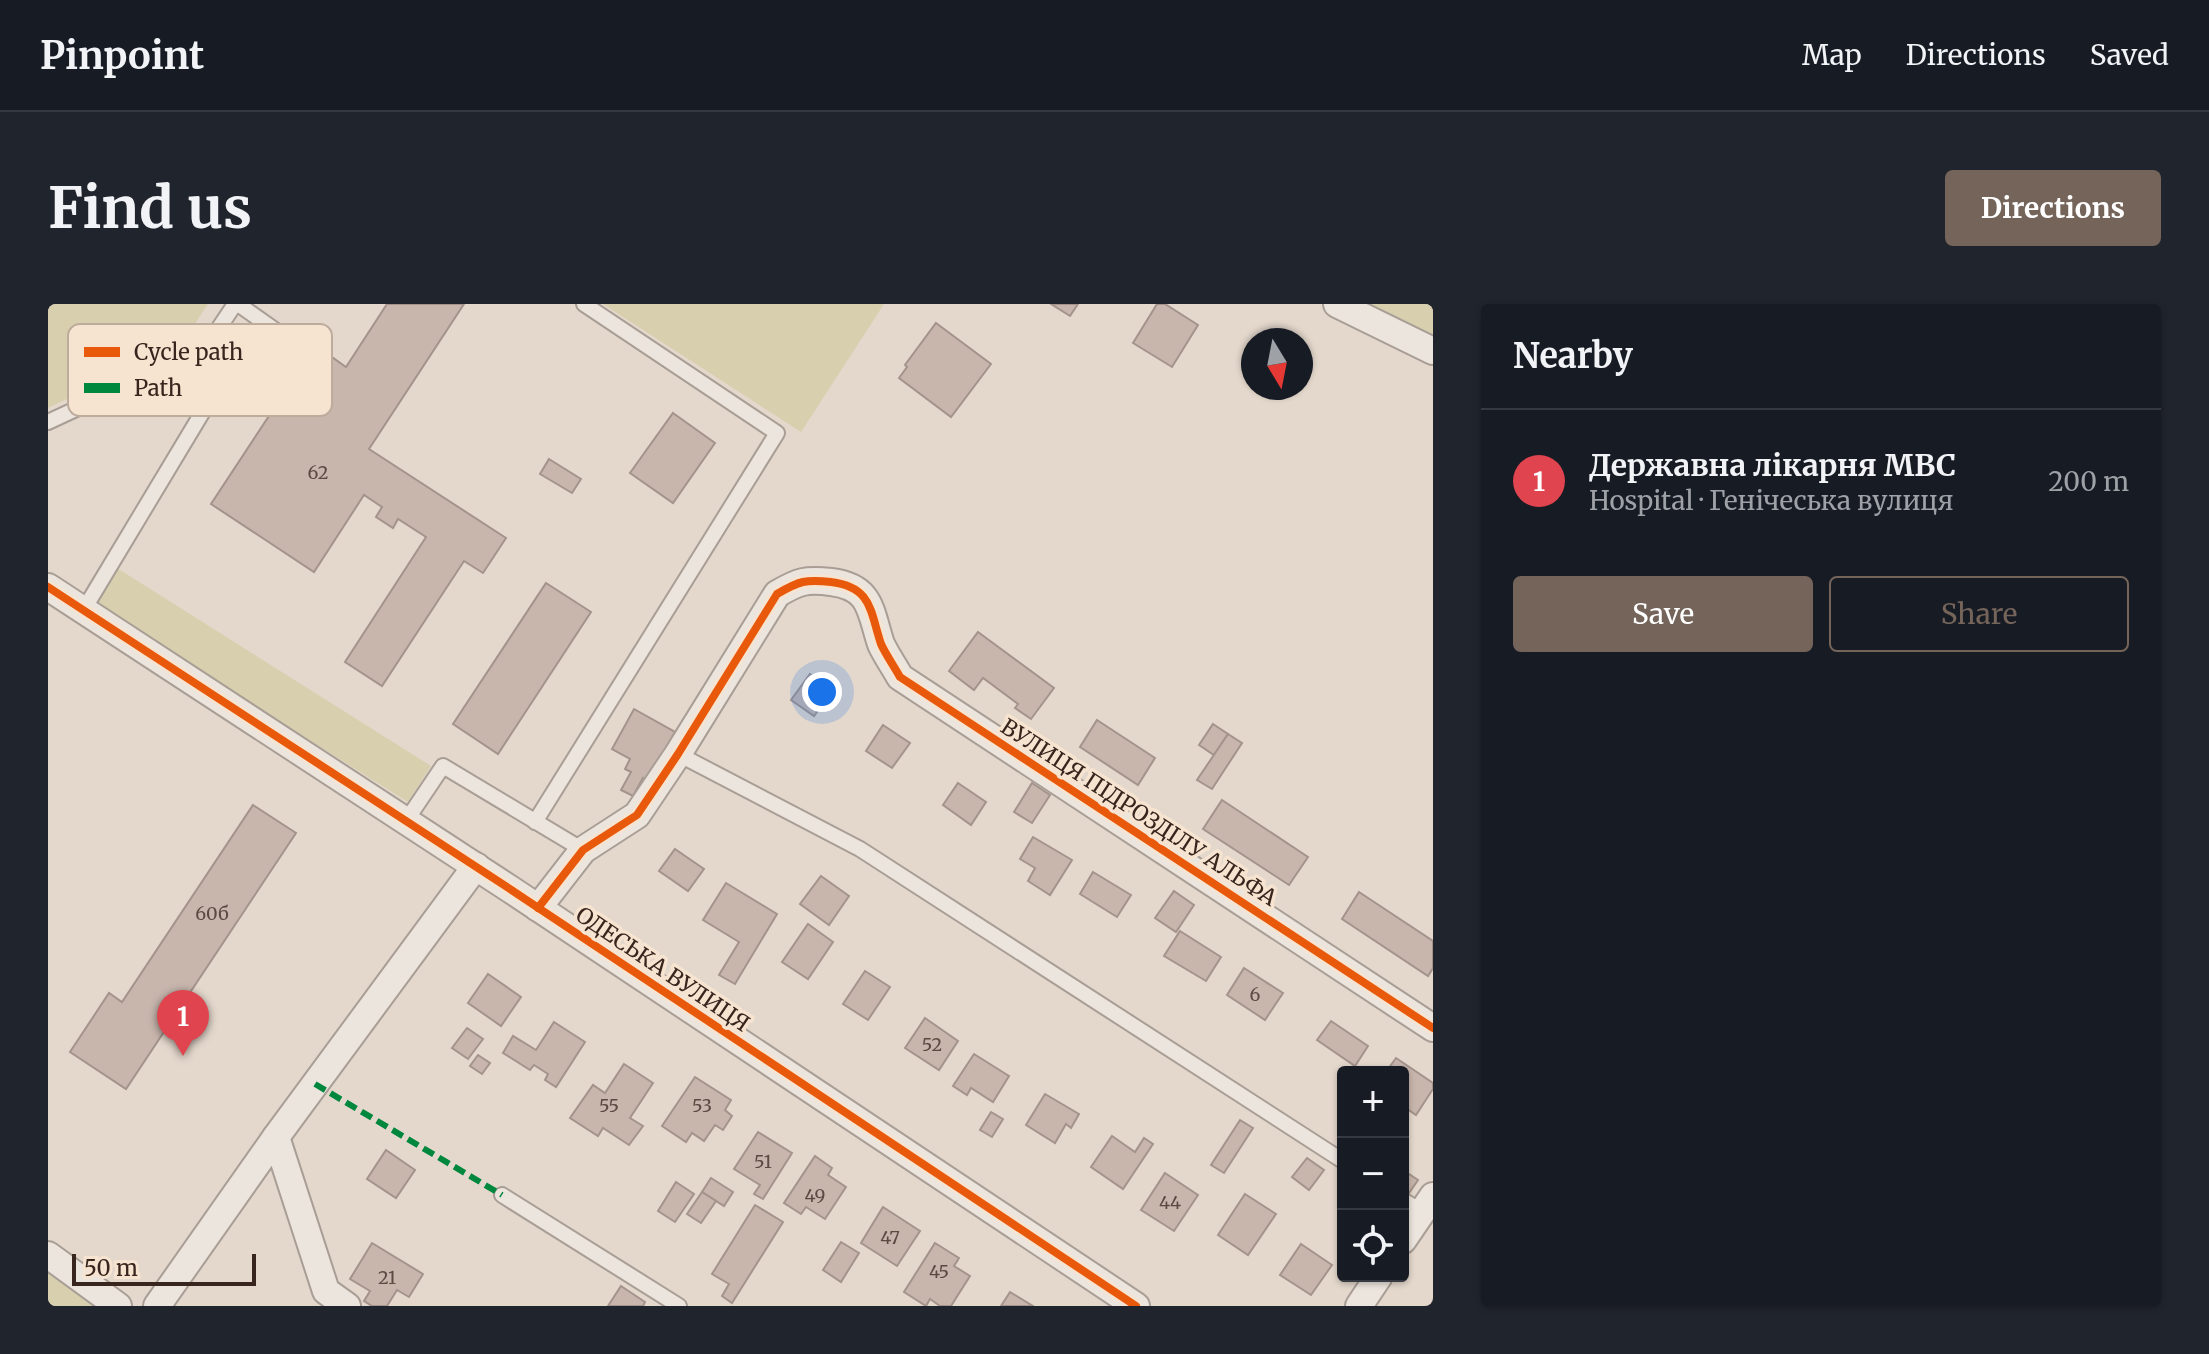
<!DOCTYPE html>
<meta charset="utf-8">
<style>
body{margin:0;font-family:Merriweather,serif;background:#20242c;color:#f1f3f6}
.controls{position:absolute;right:24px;bottom:24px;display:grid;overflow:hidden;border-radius:8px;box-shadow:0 2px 6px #0004}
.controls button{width:72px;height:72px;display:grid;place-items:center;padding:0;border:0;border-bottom:2px solid #363941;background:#171b24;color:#f1f3f6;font:40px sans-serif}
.compass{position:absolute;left:1193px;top:24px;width:72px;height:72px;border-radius:50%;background:#171b24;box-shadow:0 2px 6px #0004;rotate:170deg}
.scale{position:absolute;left:24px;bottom:20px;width:184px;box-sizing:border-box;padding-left:8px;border:4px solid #38251d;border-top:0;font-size:22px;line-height:28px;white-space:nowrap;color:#38251d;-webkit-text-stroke:6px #f6e4d1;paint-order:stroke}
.you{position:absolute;left:774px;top:388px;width:28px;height:28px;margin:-20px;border:6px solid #fff;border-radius:50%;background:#1a73e8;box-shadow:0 0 0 12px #1a73e833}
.badge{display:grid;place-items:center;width:52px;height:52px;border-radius:50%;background:#74645a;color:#fff;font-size:26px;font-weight:700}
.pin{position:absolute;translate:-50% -66px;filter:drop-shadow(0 2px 4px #0008)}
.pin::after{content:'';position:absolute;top:42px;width:28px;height:24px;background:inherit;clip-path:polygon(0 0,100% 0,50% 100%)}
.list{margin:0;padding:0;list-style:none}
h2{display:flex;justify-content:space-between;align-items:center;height:104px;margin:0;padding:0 32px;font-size:34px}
h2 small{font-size:26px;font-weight:400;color:#9ea1a6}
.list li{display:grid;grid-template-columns:52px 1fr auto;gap:24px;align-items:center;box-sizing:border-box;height:144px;padding:0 32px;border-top:2px solid #363941}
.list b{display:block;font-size:30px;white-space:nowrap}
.list p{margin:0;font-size:26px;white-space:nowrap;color:#9ea1a6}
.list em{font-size:26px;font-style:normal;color:#9ea1a6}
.actions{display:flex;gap:16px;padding:24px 32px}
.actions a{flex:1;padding:18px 0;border:2px solid #74645a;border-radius:8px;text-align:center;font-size:28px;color:#74645a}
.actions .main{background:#74645a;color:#fff}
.icon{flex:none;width:44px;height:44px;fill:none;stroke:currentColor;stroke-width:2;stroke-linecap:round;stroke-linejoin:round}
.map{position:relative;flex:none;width:1385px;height:1002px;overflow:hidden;border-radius:8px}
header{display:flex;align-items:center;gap:48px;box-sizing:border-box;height:112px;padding:0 40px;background:#171b24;border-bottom:2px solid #363941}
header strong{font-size:38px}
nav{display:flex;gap:44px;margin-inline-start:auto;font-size:28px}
.intro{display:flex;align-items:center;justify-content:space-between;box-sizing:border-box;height:192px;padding:0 48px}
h1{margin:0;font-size:56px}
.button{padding:20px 36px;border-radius:8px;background:#74645a;color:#fff;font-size:28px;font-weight:700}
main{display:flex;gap:48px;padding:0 48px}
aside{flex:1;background:#171b24;border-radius:8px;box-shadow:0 2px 6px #0004}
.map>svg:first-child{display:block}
.green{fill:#d7cfae}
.building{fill:#c8b6ad;stroke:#a4938b;stroke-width:2}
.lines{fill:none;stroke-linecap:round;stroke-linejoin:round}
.lane-casing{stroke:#a99e95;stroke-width:18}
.street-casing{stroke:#a99e95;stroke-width:30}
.lane{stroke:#ece5de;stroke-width:14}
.street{stroke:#ece5de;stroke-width:26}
.quiet{stroke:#00873e;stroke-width:6;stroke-dasharray:12 6;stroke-linecap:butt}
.cycleway-casing{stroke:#f6e4d1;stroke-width:13}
.cycleway{stroke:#e8590c;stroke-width:8}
.labels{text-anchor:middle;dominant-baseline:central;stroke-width:7;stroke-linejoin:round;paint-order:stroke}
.number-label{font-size:18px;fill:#5c4941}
.street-label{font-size:22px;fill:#38251d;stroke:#f6e4d1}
.key{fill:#f6e4d1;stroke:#bdab9b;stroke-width:2}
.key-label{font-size:22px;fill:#38251d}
</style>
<header>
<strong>Pinpoint</strong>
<nav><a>Map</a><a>Directions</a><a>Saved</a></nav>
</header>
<div class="intro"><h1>Find us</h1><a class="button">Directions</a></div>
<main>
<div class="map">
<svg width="1385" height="1002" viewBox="0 0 1385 1002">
<rect width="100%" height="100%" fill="#e4d8cc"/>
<g class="green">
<polygon points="0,0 160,0 134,39 0,104"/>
<polygon points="555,0 836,0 753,128"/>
<polygon points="1311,0 1385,0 1385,36"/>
<polygon points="69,264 383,462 360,498 45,300"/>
<polygon points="0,966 49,1002 0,1002"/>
</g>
<g class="building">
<polygon points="339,0 416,0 321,145 458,234 435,269 416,257 334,382 297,358 378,233 350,215 345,224 328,213 334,203 316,191 266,268 163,200 238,86 253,95 281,51 298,63"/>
<polygon points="1003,0 1030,0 1022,12"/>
<polygon points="1109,0 1117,0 1150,21 1124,63 1085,39"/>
<polygon points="888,19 943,60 903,113 851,74 859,63 857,61"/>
<polygon points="625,109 667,139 625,199 582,169"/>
<polygon points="501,155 533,175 524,189 492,170"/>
<polygon points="498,279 543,308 450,450 405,420"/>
<polygon points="930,328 1006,384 983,415 967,404 970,400 935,374 926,386 901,367"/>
<polygon points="762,370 785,386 766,412 743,396"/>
<polygon points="586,405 627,428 600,477 595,474 585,492 573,486 583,468 577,465 582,455 564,445"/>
<polygon points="1049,416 1107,454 1090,481 1032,443"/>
<polygon points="1165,420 1180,430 1166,451 1151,441"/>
<polygon points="835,421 862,439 844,464 818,447"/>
<polygon points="1180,430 1194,439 1164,485 1149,476"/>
<polygon points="910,479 938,498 923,521 895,501"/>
<polygon points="984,479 1002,491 984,519 966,508"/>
<polygon points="1174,496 1260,553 1241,581 1155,525"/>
<polygon points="205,501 248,529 78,785 22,748 61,689 74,698"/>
<polygon points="985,533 1024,556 1002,591 980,577 987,564 972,555"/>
<polygon points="627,545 656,565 640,587 611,567"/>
<polygon points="1045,568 1083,591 1069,613 1032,590"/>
<polygon points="773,572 801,592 781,621 752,600"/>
<polygon points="678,579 729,610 687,680 671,671 691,638 655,616"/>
<polygon points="1126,587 1146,601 1128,628 1107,614"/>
<polygon points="1311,588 1385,637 1385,664 1380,672 1294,615"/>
<polygon points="760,620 785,638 760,675 734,658"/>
<polygon points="1132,627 1173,653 1158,677 1116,652"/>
<polygon points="1196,664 1235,689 1217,716 1179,691"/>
<polygon points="817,667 842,683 820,716 795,700"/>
<polygon points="440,670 473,693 453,722 420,699"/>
<polygon points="877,714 910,737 891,766 857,744"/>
<polygon points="1283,717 1320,742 1307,762 1269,736"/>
<polygon points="506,718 537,738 508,783 497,776 500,770 486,761 482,766 455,749 465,732 488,746"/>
<polygon points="419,724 435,735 420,755 404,744"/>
<polygon points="926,750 961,772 945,798 923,784 919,791 905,782"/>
<polygon points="430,751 442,759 434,770 422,762"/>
<polygon points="1348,754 1385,779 1385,785 1368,811 1355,802 1355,768 1338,768"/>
<polygon points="576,760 605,779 582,814 595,822 581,841 555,824 550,832 522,814 545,781 557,789"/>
<polygon points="647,773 683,796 677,806 684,812 675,826 667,821 656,837 644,829 638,838 614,822"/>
<polygon points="997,790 1031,810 1023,824 1018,820 1007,839 978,821"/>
<polygon points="943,808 955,815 944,833 932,826"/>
<polygon points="1192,816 1205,824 1176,869 1163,861"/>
<polygon points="710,828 744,849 715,895 706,890 712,881 686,865"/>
<polygon points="1064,832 1087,848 1096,834 1105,840 1075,885 1043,863"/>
<polygon points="338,846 367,866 348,894 319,875"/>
<polygon points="767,852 784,864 780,871 798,883 777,915 758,903 753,910 736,899"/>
<polygon points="1259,854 1276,866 1261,886 1244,873"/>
<polygon points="1355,866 1370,876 1359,892 1355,890"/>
<polygon points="1117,869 1150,891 1126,927 1093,906"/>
<polygon points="663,874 685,888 676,902 654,888"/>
<polygon points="628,878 646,890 627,918 610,907"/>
<polygon points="654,888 668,897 653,919 639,910"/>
<polygon points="1197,890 1228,910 1200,951 1170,931"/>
<polygon points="707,901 735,918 684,999 674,992 681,980 664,970"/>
<polygon points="835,903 872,927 849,962 813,939"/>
<polygon points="793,938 811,949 793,978 775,966"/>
<polygon points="324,939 375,970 361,993 349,986 339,1002 324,1002 316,997 322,987 302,975"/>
<polygon points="887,939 911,954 906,962 922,972 903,1002 892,1002 882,995 878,1002 856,988"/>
<polygon points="1253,940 1284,961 1263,991 1232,971"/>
<polygon points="573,982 597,998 595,1002 560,1002"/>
<polygon points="962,988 985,1002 953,1002"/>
</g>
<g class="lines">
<g class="lane-casing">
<g id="lane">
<polyline points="190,0 258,48"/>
<polyline points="0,118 84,79 146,61 187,0"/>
<polyline points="35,307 157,104 146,61"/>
<polyline points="630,450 812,545 1295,857"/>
<polyline points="358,517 395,462 535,546"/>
<polyline points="487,518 729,129 536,0"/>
<polyline points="454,891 631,1002"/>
<polyline points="1355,896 1374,908"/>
</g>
</g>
<g class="street-casing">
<g id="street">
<polyline points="1289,0 1385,47"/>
<polyline points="0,283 462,585 1088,1002"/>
<path d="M 490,604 L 535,546 L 589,511 L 630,450 L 729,290 C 751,277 758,275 783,278 C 824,283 822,307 833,340 C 838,351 846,362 852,373 L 1385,724"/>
<polyline points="228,833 278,987 299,1002"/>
<polyline points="1355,936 1385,892"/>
<polyline points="0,951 70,1002"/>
<polyline points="109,1002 228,833 428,562"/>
<polyline points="1311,1002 1331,972"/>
</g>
</g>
<use href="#lane" class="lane"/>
<use href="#street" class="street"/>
<polyline class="quiet" points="267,780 454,891"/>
<g class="cycleway-casing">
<g id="cycleway">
<polyline points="0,283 462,585 1088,1002"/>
<path d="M 490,604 L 535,546 L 589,511 L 630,450 L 729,290 C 751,277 758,275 783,278 C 824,283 822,307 833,340 C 838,351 846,362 852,373 L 1385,724"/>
</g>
</g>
<use href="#cycleway" class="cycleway"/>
</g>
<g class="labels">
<g class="number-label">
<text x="270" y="168">62</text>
<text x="164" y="609">60б</text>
<text x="1207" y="690">6</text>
<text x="884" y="740">52</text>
<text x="561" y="801">55</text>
<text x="654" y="801">53</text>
<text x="715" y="857">51</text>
<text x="767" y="891">49</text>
<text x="1122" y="898">44</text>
<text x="842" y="933">47</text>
<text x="891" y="967">45</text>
<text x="339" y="973">21</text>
</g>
<g class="street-label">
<text transform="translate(1091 508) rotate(33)">ВУЛИЦЯ ПІДРОЗДІЛУ АЛЬФА</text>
<text transform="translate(615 665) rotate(34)">ОДЕСЬКА ВУЛИЦЯ</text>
</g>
</g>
<rect x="20" y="20" width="264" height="92" rx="12" class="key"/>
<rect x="36" y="43" width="36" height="10" fill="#e8590c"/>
<rect x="36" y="79" width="36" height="10" fill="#00873e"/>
<g class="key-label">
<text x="86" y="56">Cycle path</text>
<text x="86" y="92">Path</text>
</g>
</svg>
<div class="controls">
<button>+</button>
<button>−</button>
<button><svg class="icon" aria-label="locate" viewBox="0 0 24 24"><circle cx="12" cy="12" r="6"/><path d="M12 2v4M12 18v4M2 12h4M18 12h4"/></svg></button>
</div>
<svg class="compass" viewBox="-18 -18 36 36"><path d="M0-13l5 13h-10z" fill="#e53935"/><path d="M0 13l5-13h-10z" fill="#9ea1a6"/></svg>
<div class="scale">50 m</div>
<div class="you"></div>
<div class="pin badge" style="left:135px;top:752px;background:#e0444e">1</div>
</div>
<aside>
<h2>Nearby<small></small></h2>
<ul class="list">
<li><span class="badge" style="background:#e0444e">1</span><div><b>Державна лікарня МВС</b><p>Hospital · Генічеська вулиця</p></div><em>200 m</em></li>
</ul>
<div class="actions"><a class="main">Save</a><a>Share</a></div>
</aside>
</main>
